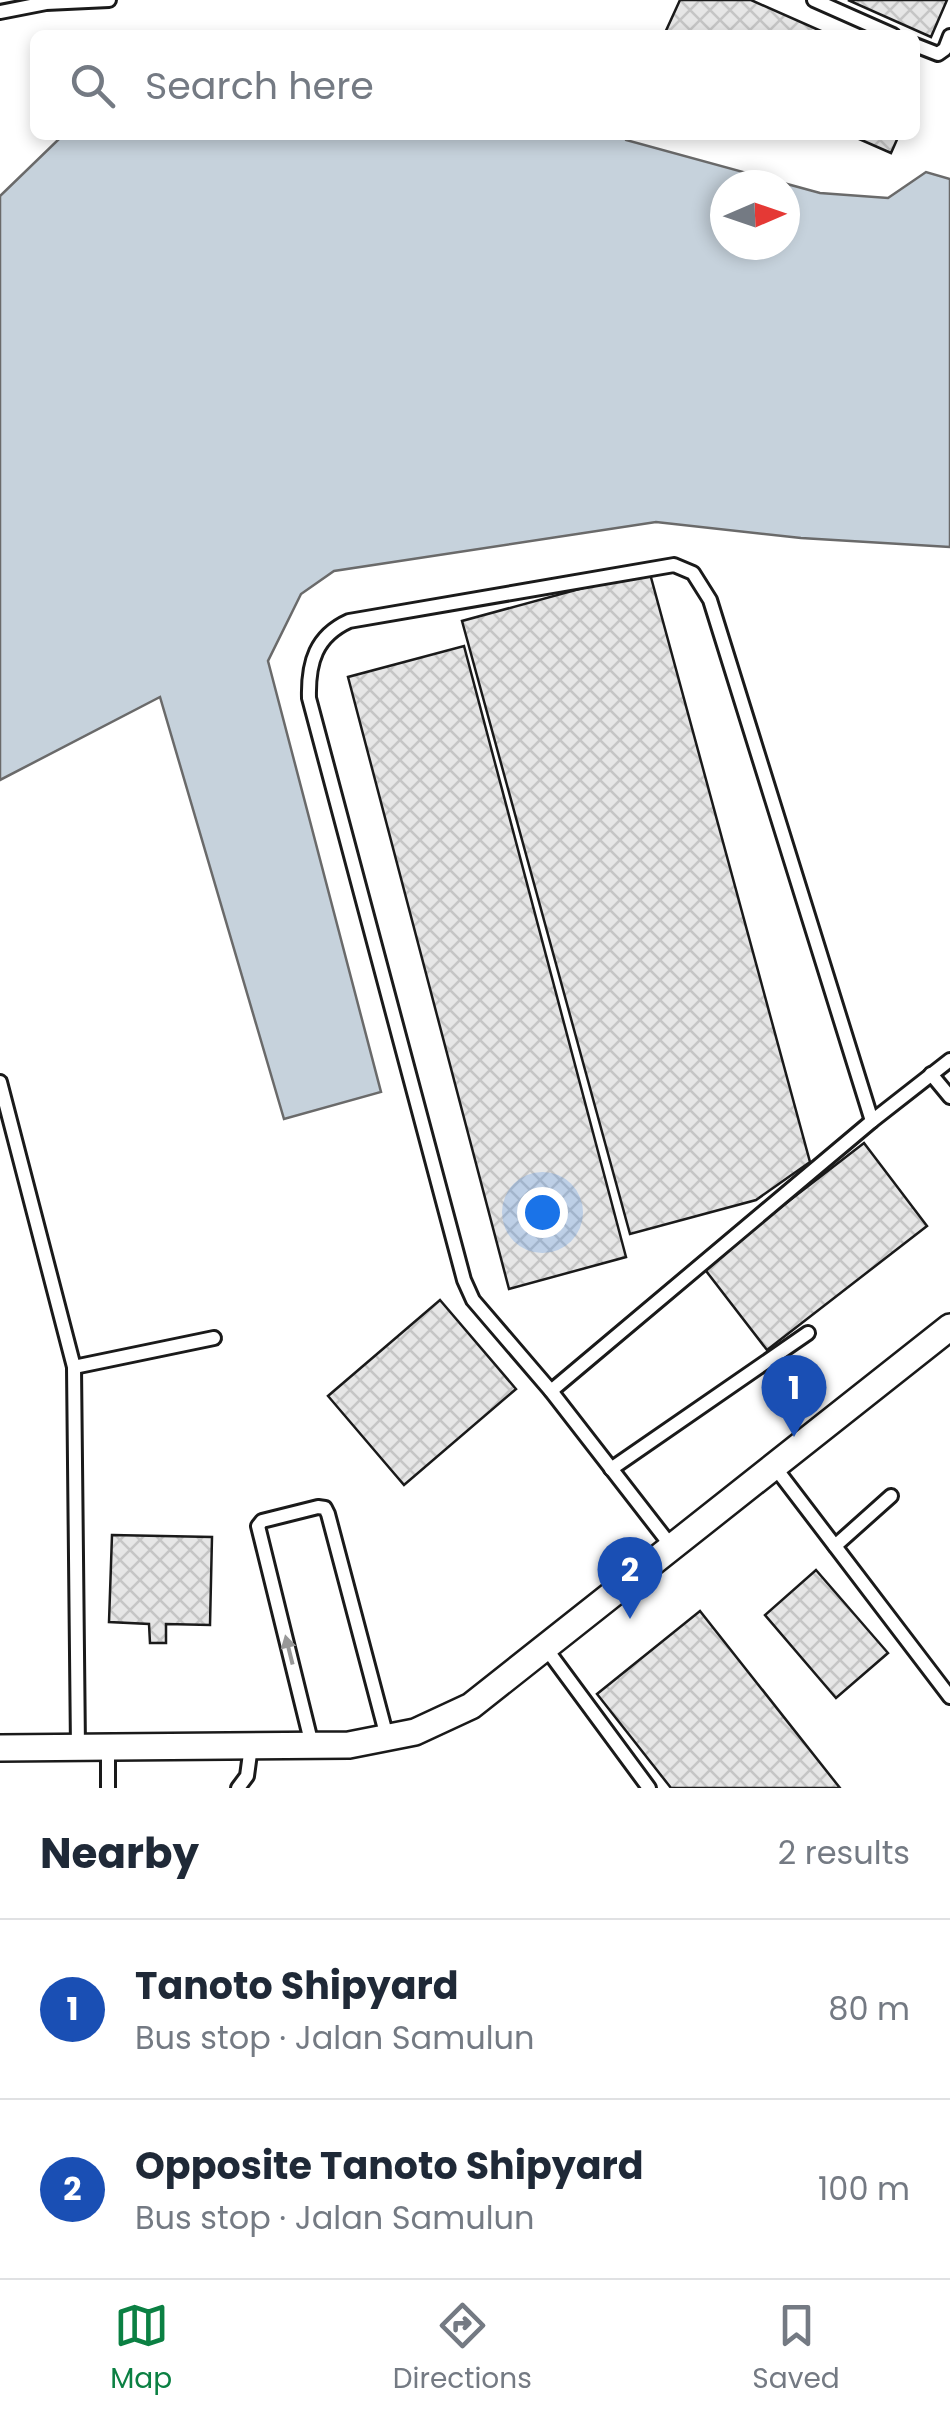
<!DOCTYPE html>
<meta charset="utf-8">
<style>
body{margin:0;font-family:Poppins,sans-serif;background:#f6f6f7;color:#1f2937}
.compass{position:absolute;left:710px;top:170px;width:90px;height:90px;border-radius:50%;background:#fff;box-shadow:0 5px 15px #0003;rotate:88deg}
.you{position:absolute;left:542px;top:1212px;width:35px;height:35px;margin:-25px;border:8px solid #fff;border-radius:50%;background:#1a73e8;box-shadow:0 0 0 15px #1a73e833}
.badge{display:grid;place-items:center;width:65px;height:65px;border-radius:50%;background:#0b8043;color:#fff;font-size:32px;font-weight:700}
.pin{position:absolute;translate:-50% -82px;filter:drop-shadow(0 2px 5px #0008)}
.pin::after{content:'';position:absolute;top:52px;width:35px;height:30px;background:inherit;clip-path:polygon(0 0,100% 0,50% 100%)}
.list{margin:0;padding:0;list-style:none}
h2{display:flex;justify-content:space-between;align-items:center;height:130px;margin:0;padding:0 40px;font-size:42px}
h2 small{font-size:32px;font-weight:400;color:#747a83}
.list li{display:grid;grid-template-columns:65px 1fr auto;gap:30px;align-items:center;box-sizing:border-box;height:180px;padding:0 40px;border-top:2px solid #e0e1e3}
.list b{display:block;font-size:38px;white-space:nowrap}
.list p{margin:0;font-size:32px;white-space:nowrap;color:#747a83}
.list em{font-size:32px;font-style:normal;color:#747a83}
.icon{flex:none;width:55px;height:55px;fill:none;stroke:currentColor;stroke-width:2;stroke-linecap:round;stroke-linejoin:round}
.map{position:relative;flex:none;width:950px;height:1788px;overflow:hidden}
.search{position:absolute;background:#fff;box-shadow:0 5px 15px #0003;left:30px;right:30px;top:30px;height:110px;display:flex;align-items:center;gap:25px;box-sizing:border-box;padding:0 35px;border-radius:15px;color:#747a83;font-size:38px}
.sheet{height:490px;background:#fff}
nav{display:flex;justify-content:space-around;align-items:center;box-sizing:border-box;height:140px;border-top:2px solid #e0e1e3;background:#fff;font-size:28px;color:#747a83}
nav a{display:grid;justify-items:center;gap:5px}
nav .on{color:#0b8043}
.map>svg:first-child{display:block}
.water{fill:#c6d2dc;stroke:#6a6a6a;stroke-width:2.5;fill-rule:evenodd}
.building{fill:url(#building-cross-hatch);stroke:#1a1a1a;stroke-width:2.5}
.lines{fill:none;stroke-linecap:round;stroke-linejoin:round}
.lane-casing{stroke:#1a1a1a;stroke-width:18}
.street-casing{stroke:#1a1a1a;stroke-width:30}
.lane{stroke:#fff;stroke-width:12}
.street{stroke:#fff;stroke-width:25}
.oneway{fill:#989898}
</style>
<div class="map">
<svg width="950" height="1788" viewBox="0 0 950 1788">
<defs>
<pattern id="building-cross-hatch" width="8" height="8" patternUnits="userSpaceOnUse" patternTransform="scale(2.5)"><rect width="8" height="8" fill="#e6e6e6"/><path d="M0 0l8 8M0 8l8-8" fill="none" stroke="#c5c5c5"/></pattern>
</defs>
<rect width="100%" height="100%" fill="#fff"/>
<path class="water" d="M 624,135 L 626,140 L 820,193 L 888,198 L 926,172 L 950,179 L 950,547 L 801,538 L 656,522 L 334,571 L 301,594 L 268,661 L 381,1092 L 284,1119 L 160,697 L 0,780 L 0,196 L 61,137 ZM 725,185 L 785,185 L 785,245 L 725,245 Z"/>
<g class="building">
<polygon points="680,0 751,0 830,35 664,35"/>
<polygon points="848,0 947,0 931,37"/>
<polygon points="850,135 899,135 891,153"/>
<polygon points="649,570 810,1162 756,1200 630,1234 462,621"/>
<polygon points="464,646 626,1257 509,1289 348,677"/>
<polygon points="864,1143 927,1226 767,1350 703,1267"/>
<polygon points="440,1300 516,1389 404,1485 328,1396"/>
<polygon points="112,1535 212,1537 210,1625 166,1624 166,1643 150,1643 149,1624 109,1622"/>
<polygon points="816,1570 888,1653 836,1698 765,1615"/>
<polygon points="700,1611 840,1788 671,1788 597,1694"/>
</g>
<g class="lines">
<g class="lane-casing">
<g id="lane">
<polyline points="814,0 893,35"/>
<polyline points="0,12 46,3 109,0"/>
<polyline points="915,45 938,54 945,49 950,36"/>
<polyline points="931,1074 950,1097"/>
<polyline points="0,1082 74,1367 78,1748"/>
<polyline points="74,1367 214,1338"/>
<polyline points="551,1391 872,1121 950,1060"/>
<polyline points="774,1466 950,1697"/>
<polyline points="611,1469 808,1333"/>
<polyline points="835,1546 891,1496"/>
<path d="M 672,1547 L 551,1391 L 473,1300 L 464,1280 L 309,698 C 308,662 316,636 349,621 L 674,565 L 693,573 L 710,600 L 872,1121"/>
<polyline points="545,1647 649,1788"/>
<polyline points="312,1745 258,1526 262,1521 318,1507 325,1508 328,1514 387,1737"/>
<polyline points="108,1748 108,1788"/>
<polyline points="238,1788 247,1776 251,1746"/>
</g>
</g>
<g class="street-casing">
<polyline id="street" points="0,1748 349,1745 415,1732 471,1706 950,1327"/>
</g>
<use href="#lane" class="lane"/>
<use href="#street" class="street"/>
</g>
<defs><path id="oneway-solid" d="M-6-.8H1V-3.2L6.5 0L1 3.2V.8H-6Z" transform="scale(2.5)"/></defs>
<use class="oneway" href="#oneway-solid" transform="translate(289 1650) rotate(-104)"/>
</svg>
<svg class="compass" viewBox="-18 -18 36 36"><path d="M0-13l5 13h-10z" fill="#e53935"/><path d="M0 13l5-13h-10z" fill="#747a83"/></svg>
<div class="you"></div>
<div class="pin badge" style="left:794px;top:1437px;background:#1a4fb4">1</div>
<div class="pin badge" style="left:630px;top:1619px;background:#1a4fb4">2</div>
<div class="search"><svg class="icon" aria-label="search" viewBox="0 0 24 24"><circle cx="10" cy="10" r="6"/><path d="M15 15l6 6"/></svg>Search here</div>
</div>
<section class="sheet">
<h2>Nearby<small>2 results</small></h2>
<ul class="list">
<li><span class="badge" style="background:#1a4fb4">1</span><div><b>Tanoto Shipyard</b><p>Bus stop · Jalan Samulun</p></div><em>80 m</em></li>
<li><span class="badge" style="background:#1a4fb4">2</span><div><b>Opposite Tanoto Shipyard</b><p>Bus stop · Jalan Samulun</p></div><em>100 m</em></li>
</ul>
</section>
<nav>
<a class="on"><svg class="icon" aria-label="map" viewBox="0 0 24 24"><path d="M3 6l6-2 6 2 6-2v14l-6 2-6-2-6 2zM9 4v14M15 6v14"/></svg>Map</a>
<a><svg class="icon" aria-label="directions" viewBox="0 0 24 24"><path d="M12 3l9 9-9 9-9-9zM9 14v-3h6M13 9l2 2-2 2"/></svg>Directions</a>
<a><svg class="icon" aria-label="saved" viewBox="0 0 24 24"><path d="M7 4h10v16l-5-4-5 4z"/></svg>Saved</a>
</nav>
